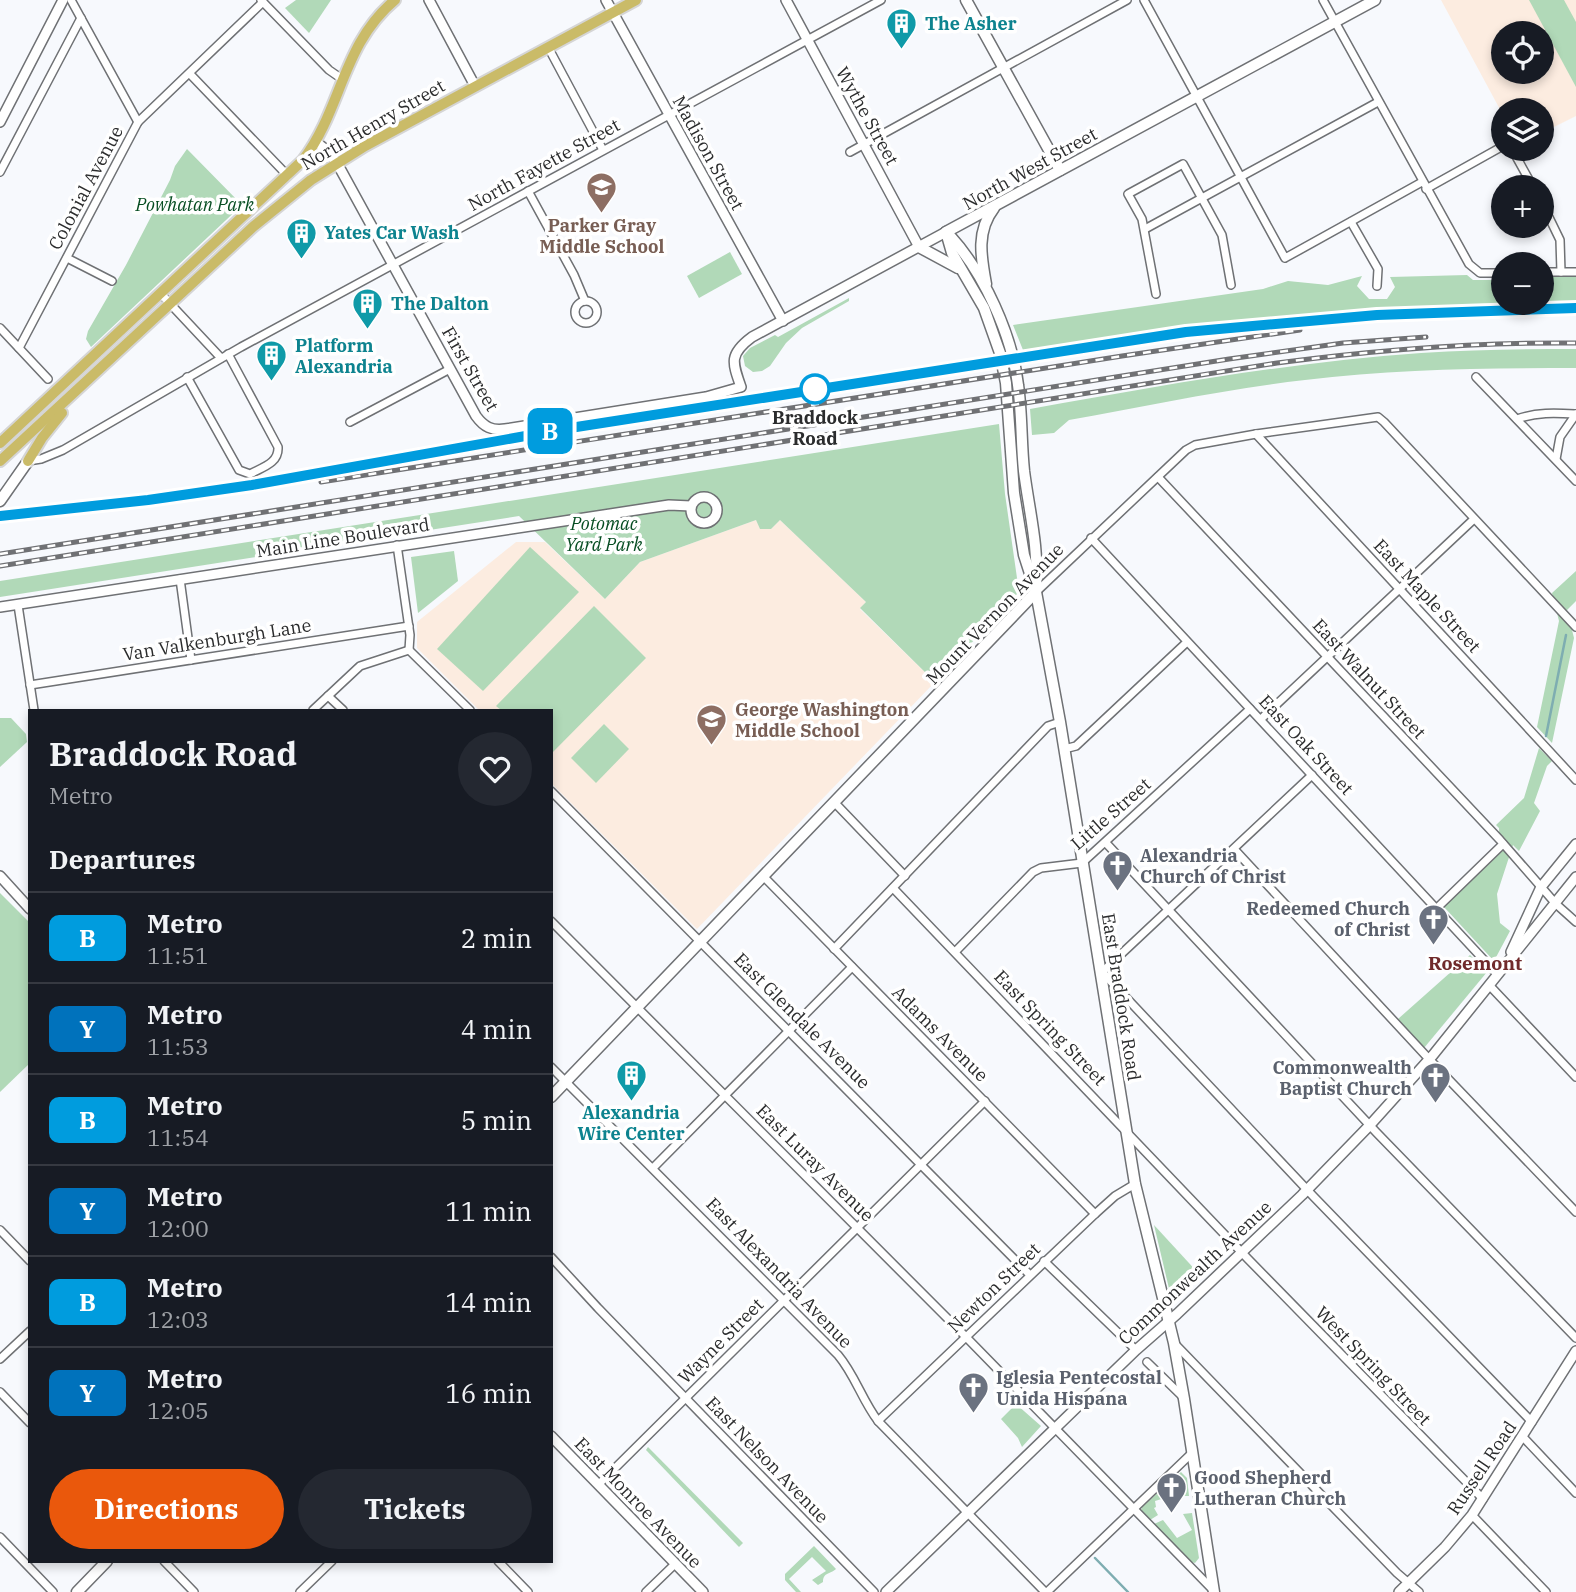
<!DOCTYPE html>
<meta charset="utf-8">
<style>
:root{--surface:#171b24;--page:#242831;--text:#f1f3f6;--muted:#9ea1a6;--line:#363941;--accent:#ea580c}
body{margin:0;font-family:"IBM Plex Serif",serif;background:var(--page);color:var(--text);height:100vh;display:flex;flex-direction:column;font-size:26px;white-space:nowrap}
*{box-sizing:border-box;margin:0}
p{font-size:23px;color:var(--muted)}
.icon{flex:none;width:38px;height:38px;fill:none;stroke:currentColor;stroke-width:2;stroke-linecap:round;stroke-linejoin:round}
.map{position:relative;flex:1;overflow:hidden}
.sheet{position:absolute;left:28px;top:709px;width:525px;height:854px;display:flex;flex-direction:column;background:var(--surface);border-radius:0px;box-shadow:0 4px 10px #0003}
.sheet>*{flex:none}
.badge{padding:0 14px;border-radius:10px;font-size:24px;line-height:46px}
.fabs{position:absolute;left:1491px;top:21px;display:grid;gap:14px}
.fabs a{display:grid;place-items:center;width:63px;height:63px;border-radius:50%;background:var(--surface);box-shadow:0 4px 10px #0003;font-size:35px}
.map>.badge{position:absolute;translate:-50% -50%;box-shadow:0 0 0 4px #fff}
h2{padding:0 21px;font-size:26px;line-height:63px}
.round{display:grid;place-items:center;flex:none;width:74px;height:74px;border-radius:37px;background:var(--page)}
.headline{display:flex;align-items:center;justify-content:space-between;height:119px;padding:0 21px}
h1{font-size:33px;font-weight:700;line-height:52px}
.button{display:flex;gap:14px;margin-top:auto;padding:14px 21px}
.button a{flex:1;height:80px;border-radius:42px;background:var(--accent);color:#fff;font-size:28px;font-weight:700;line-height:80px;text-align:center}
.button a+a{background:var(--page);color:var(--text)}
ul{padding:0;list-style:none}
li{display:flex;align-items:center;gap:21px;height:91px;padding:0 21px;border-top:2px solid var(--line)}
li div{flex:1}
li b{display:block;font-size:26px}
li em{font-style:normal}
li .badge{min-width:77px;font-weight:700;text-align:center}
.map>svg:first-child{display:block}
</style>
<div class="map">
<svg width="1576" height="1592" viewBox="0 0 1576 1592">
<rect width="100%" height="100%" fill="#f7f9fd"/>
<g fill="#fcece0" fill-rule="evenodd">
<path d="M1441 0H1576V116L1542 133V110H1503V115ZM1503 33H1542V72H1503Z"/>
<polygon points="756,520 760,528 771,529 780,520 866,602 860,609 935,682 697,929 551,783 551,710 479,710 417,648 417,622 516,542 545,542 605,599 640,562"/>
</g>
<g fill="#b1d9b8">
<polygon points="296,0 331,0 309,33 285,8"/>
<polygon points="1529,0 1564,0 1576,22 1576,87"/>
<polygon points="187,149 242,205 91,347 86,339 88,331 126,265 170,180 175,166"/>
<polygon points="730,252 742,274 699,298 687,276"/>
<polygon points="1467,275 1473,280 1503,280 1503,303 1542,303 1542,277 1576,277 1576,304 1373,309 1185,327 1023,350 1013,325 1263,289 1288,281 1328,285 1362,276 1357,286 1369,299 1387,299 1395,287 1390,277"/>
<polygon points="849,298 849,301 802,328 786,343 770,366 762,371 753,372 745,366 743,356 750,348 775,335 778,337"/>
<path d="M1576 349V368C1486 368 1394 369 1305 380 1225 389 1147 406 1069 420L1054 433 1032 435 1030 409C1159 386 1290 362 1421 353 1473 350 1524 349 1576 349Z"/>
<polygon points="999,424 1005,494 1019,592 935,682 860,608 866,602 780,520 771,529 760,529 756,520 640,562 605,599 519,516 0,597 0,581"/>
<polygon points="530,547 579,592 483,691 437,649"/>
<polygon points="454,551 458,581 418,613 411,557"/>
<polygon points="1576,571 1576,601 1567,610 1574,638 1552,743 1537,727 1559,621 1552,593"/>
<polygon points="594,606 646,658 551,754 551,710 501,710 496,706"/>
<polygon points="0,718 11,718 26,734 27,742 0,767"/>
<polygon points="604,724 629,749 596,783 571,758"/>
<polygon points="1539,748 1552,761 1547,766 1534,803 1540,811 1519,851 1513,845 1497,894 1500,923 1510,931 1494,961 1444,907 1500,853 1499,828 1496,825 1524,798"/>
<polygon points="0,893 30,923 30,1063 0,1092"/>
<polygon points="1470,955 1487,972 1424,1048 1398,1019"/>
<polygon points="1154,1225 1200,1275 1177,1298 1171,1297"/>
<polygon points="1016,1404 1041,1426 1022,1447 1018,1438 1001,1419"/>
<polygon points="648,1447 743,1543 739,1547 646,1450"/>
<polygon points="1181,1472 1187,1478 1189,1496 1184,1496 1180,1499 1175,1489 1167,1493 1168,1497 1155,1501 1156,1507 1154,1508 1158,1515 1150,1520 1141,1511 1142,1507"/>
<polygon points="1192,1513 1199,1558 1195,1563 1191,1562 1154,1524 1163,1520 1177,1538 1192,1530 1183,1514"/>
<path d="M814 1546 836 1569C831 1574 823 1572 823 1582L818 1585 812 1580 826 1571 812 1557 789 1579 801 1592H796L785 1580V1574Z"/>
</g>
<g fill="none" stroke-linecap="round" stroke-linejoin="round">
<g stroke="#7eadb1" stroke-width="2.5">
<polyline points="1546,736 1566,635"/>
<polyline points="1095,1558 1128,1592"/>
</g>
<defs>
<g id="minor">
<polyline points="71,0 138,122"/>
<polyline points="261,0 329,70 342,79"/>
<polyline points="1144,0 1285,258 1422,182"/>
<polyline points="1323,0 1469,264 1480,273 1503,273"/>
<polyline points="548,47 603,150"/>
<polyline points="190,74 288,176"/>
<polyline points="1512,149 1533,187"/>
<polyline points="850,152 1127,0"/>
<polyline points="0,172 81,18"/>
<polyline points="1426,189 1503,146"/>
<polyline points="528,191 574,275 585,301"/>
<polyline points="1542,203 1560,240 1561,272"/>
<polyline points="1351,222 1378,269 1377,286"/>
<polyline points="1145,229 1378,102"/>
<polyline points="67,258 112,281"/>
<polyline points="1542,272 1576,272"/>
<polyline points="161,294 221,358"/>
<polyline points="1156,294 1142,219 1128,194 1183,164 1222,235 1231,285"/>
<circle cx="586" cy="312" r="11"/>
<polyline points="0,328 48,379"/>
<polyline points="19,348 138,122 263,2"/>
<path d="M187 377 239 470 250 474C263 467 279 463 278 447L228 354"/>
<polyline points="1476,377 1576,481"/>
<path d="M1517 419C1537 412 1555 413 1576 414"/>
<polyline points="350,422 450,369"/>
<polyline points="1256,434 1576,780"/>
<polyline points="1556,459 1560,437 1576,414"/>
<polyline points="28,461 41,459 63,450 241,347 881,0"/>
<polyline points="1158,477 1500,840 1556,904 1576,922"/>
<polyline points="1091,538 1497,974"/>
<polyline points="397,545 410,635 409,650"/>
<polyline points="180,579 191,660"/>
<polyline points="1036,592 1186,450 1195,445 1256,434 1378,417 1384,422 1576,627"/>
<polyline points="18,605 34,710"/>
<polyline points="30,685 409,626"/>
<polyline points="328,696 343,710"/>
<polyline points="313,710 360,666 409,650 470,710"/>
<polyline points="1261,719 1474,519"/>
<polyline points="1064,749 1076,746 1187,642"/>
<polyline points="1312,775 1102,972 1313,1196 1532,1422"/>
<polyline points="551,791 1030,1275"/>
<polyline points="835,803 905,876"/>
<polyline points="1106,843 1376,1132 1576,1338"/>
<polyline points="1234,849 1429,1059 1576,1212"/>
<polyline points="763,876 1095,1214"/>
<polyline points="893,888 1248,1259 1483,1499"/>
<polyline points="1437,908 1503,844"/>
<polyline points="551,921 966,1337 1214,1591"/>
<polyline points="834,949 1048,726 1060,722"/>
<polyline points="955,952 1033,872 1041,868 1082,863 1250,709"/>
<polyline points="1490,986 1576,1077"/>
<path d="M551 1067 838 1355C855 1375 862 1400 878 1421L1045 1592"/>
<polyline points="653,1168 852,967"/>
<polyline points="0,1230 30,1261"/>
<polyline points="551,1257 598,1308 874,1592"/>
<polyline points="1044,1261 1136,1350"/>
<polyline points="1174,1343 1397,1573 1419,1592"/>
<polyline points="0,1359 30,1331"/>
<polyline points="1147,1362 1184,1398"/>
<polyline points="0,1392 30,1423"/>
<polyline points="878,1421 1095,1214 1115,1196 1135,1184"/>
<polyline points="1523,1437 1576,1493"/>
<polyline points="599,1484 985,1101"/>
<polyline points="1472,1515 1546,1592"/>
<polyline points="0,1537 53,1592"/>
<polyline points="164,1561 194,1592"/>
<polyline points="498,1561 528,1592"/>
<polyline points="300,1592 332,1561"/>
<polyline points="646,1592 675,1564"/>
<polyline points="1047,1592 1193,1452"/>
</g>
<g id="tertiary">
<polyline points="429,0 475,86"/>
<polyline points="606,0 783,321"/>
<polyline points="786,0 919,247"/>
<polyline points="0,122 63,0"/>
<path d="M316 142 328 151 337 163 476 416C484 427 492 431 505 429L706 397 741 387C732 362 729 354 752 337L946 232"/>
<circle cx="704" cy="510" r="13"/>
<polyline points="0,607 669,505 691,506"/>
<polyline points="0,876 30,909"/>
<polyline points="1511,952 1541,887 1576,844"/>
<polyline points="551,1436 703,1592"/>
<polyline points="886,1592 1136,1350 1177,1314 1302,1195 1370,1125 1433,1055 1576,877"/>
<polyline points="1399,1592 1445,1547 1472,1515 1576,1351"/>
</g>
<g id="secondary">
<polyline points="966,0 1060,170"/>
<polyline points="946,232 952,253 984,308 1000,353 1006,383 1014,493 1024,555 1036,592 1060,722 1135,1184 1174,1343 1184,1399 1214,1592"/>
<polyline points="946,232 1375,0"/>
<path d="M950 236C984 273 1012 335 1018 385 1022 413 1021 442 1024 471 1029 510 1039 548 1036 588"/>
<polyline points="919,247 958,268"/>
<path d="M986 284C981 257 976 231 994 208"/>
<polyline points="0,501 28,461"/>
<polyline points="551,1097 1036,592"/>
<polyline points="77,1592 107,1561"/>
</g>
<g id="trunk">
<path d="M0 443 303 160C342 109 342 44 395 0"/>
<polyline points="0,461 254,226 311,180 365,146 636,0"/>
<polyline points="28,461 42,438 62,413"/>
</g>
</defs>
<use href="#minor" stroke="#6f7174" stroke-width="10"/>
<use href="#tertiary" stroke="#6f7174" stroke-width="12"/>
<use href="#secondary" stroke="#6f7174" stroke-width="13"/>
<use href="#trunk" stroke="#d5d5d5" stroke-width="14"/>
<use href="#minor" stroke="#fff" stroke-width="7"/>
<use href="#tertiary" stroke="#fff" stroke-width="9"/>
<use href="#secondary" stroke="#fff" stroke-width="10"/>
<use href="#trunk" stroke="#cabb68" stroke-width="10"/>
<defs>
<g id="rail">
<polyline points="321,482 1122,356 1300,330"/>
<polyline points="60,509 148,500 252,485 571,428 1186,332 1377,315 1576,308"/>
<polyline points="0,554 1229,359 1343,343 1426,337"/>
<path d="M0 566 1277 363C1376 350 1476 342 1576 343"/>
</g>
</defs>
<use href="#rail" stroke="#707174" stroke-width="5"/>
<use href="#rail" stroke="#fff" stroke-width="2.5" stroke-dasharray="8" stroke-linecap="butt"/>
</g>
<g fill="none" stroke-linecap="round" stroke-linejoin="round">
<defs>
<polyline id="line" points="0,516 148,500 252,485 570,428 1186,332 1377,315 1576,308"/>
</defs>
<use href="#line" stroke="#fff" stroke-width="16"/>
<use href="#line" stroke="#009cde" stroke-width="10"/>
</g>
<defs>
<symbol id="building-pin" viewBox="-11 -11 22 30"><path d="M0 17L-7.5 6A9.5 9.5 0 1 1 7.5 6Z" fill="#0f9aa8" stroke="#fff"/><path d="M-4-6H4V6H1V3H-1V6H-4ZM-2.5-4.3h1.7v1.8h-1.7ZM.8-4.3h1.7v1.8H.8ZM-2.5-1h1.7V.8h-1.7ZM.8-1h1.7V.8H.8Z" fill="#fff"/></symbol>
<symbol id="school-pin" viewBox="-11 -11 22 30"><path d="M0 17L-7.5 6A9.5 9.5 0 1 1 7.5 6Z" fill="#8d6e63" stroke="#fff"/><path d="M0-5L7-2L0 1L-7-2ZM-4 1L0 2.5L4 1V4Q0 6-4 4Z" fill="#fff"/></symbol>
<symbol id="church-pin" viewBox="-11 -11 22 30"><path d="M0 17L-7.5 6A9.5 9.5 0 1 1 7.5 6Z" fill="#6b7280" stroke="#fff"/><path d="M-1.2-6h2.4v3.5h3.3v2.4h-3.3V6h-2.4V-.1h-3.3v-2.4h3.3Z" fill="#fff"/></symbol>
</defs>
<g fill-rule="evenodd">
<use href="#building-pin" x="884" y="6" width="35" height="47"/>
<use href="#school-pin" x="584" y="170" width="35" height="47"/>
<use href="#building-pin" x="284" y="216" width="35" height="47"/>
<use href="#building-pin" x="350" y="286" width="35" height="47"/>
<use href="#building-pin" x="254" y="338" width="35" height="47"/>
<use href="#school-pin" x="694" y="702" width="35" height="47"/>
<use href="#church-pin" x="1100" y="848" width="35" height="47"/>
<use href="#church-pin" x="1416" y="902" width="35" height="47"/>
<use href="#building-pin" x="614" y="1058" width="35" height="47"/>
<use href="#church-pin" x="1418" y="1060" width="35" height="47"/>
<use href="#church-pin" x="956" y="1370" width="35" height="47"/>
<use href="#church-pin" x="1154" y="1470" width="35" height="47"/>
</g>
<circle fill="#fff" stroke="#009cde" stroke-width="3.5" cx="815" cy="389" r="14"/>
<g text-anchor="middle" stroke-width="7" stroke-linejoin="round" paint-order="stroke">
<g font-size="18" font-weight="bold" fill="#0d838f" stroke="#fff" text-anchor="start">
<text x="925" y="30">The Asher</text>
<text x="324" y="239">Yates Car Wash</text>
<text x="391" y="310">The Dalton</text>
<text x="295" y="352">Platform<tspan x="295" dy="21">Alexandria</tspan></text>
<text x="631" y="1119" text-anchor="middle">Alexandria<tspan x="631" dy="21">Wire Center</tspan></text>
</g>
<g font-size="18" fill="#2b2c2d" stroke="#fff">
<text transform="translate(867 116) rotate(61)" y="6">Wythe Street</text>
<text transform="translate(373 125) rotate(-30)" y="6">North Henry Street</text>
<text transform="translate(708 153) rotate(61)" y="6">Madison Street</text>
<text transform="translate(544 165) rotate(-29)" y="6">North Fayette Street</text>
<text transform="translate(1030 169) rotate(-29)" y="6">North West Street</text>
<text transform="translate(86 188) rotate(-62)" y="6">Colonial Avenue</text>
<text transform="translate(470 369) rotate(60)" y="6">First Street</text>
<text transform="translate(343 538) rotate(-9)" y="6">Main Line Boulevard</text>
<text transform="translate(1427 596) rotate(47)" y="6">East Maple Street</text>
<text transform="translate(995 614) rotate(-46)" y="6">Mount Vernon Avenue</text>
<text transform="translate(217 640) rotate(-9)" y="6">Van Valkenburgh Lane</text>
<text transform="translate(1369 679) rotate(47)" y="6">East Walnut Street</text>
<text transform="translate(1306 745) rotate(47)" y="6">East Oak Street</text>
<text transform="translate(1111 814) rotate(-41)" y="6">Little Street</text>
<text transform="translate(1121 997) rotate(81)" y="6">East Braddock Road</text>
<text transform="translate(802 1021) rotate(45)" y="6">East Glendale Avenue</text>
<text transform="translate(1050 1028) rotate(46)" y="6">East Spring Street</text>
<text transform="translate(940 1034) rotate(45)" y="6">Adams Avenue</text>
<text transform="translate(815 1163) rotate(45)" y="6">East Luray Avenue</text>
<text transform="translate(779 1273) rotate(46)" y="6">East Alexandria Avenue</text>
<text transform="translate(1195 1273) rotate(-43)" y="6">Commonwealth Avenue</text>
<text transform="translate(994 1288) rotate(-44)" y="6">Newton Street</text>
<text transform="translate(721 1341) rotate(-45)" y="6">Wayne Street</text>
<text transform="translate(1373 1366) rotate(46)" y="6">West Spring Street</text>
<text transform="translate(767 1460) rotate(46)" y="6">East Nelson Avenue</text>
<text transform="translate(1482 1468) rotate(-56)" y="6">Russell Road</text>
<text transform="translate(638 1503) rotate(46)" y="6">East Monroe Avenue</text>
</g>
<g font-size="18" font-style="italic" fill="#064d22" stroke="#fff">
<text x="195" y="211">Powhatan Park</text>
<text x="604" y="530">Potomac<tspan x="604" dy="21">Yard Park</tspan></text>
</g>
<g font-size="18" font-weight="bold" fill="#785e54" stroke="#fff">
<text x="602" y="232">Parker Gray<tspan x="602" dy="21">Middle School</tspan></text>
<text x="735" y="716" text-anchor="start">George Washington<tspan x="735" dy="21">Middle School</tspan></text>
</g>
<g font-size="18" font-weight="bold" fill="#2b2c2d" stroke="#fff">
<text x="815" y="424">Braddock<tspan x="815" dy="21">Road</tspan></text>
</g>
<g font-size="18" font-weight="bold" fill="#5b616d" stroke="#fff" text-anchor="start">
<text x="1140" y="862">Alexandria<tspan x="1140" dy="21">Church of Christ</tspan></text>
<text x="1410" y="915" text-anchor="end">Redeemed Church<tspan x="1410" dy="21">of Christ</tspan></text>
<text x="1412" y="1074" text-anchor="end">Commonwealth<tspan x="1412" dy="21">Baptist Church</tspan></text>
<text x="996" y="1384">Iglesia Pentecostal<tspan x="996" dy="21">Unida Hispana</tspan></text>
<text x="1194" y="1484">Good Shepherd<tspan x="1194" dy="21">Lutheran Church</tspan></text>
</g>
<g font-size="19" font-weight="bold" fill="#702a2b" stroke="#fff">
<text x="1475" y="970">Rosemont</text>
</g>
</g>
</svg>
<div class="fabs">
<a><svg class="icon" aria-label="locate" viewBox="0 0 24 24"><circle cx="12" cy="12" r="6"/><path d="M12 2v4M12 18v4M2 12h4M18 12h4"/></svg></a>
<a><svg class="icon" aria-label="layers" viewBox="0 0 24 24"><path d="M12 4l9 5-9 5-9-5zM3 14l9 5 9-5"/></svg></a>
<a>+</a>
<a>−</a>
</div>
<b class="badge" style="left:550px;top:431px;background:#009cde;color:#fff">B</b>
<section class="sheet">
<div class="headline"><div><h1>Braddock Road</h1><p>Metro</p></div><a class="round"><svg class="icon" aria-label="heart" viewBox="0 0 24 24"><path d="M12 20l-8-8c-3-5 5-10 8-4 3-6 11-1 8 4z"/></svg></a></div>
<h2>Departures</h2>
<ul>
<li><span class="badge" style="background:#009cde;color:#fff">B</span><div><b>Metro</b><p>11:51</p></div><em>2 min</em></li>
<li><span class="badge" style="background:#0072bc;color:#fff">Y</span><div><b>Metro</b><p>11:53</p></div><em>4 min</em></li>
<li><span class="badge" style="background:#009cde;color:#fff">B</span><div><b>Metro</b><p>11:54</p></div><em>5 min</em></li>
<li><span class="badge" style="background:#0072bc;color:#fff">Y</span><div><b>Metro</b><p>12:00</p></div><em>11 min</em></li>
<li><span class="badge" style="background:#009cde;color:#fff">B</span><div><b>Metro</b><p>12:03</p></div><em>14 min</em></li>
<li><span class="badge" style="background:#0072bc;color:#fff">Y</span><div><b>Metro</b><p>12:05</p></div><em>16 min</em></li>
</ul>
<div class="button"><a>Directions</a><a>Tickets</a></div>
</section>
</div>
